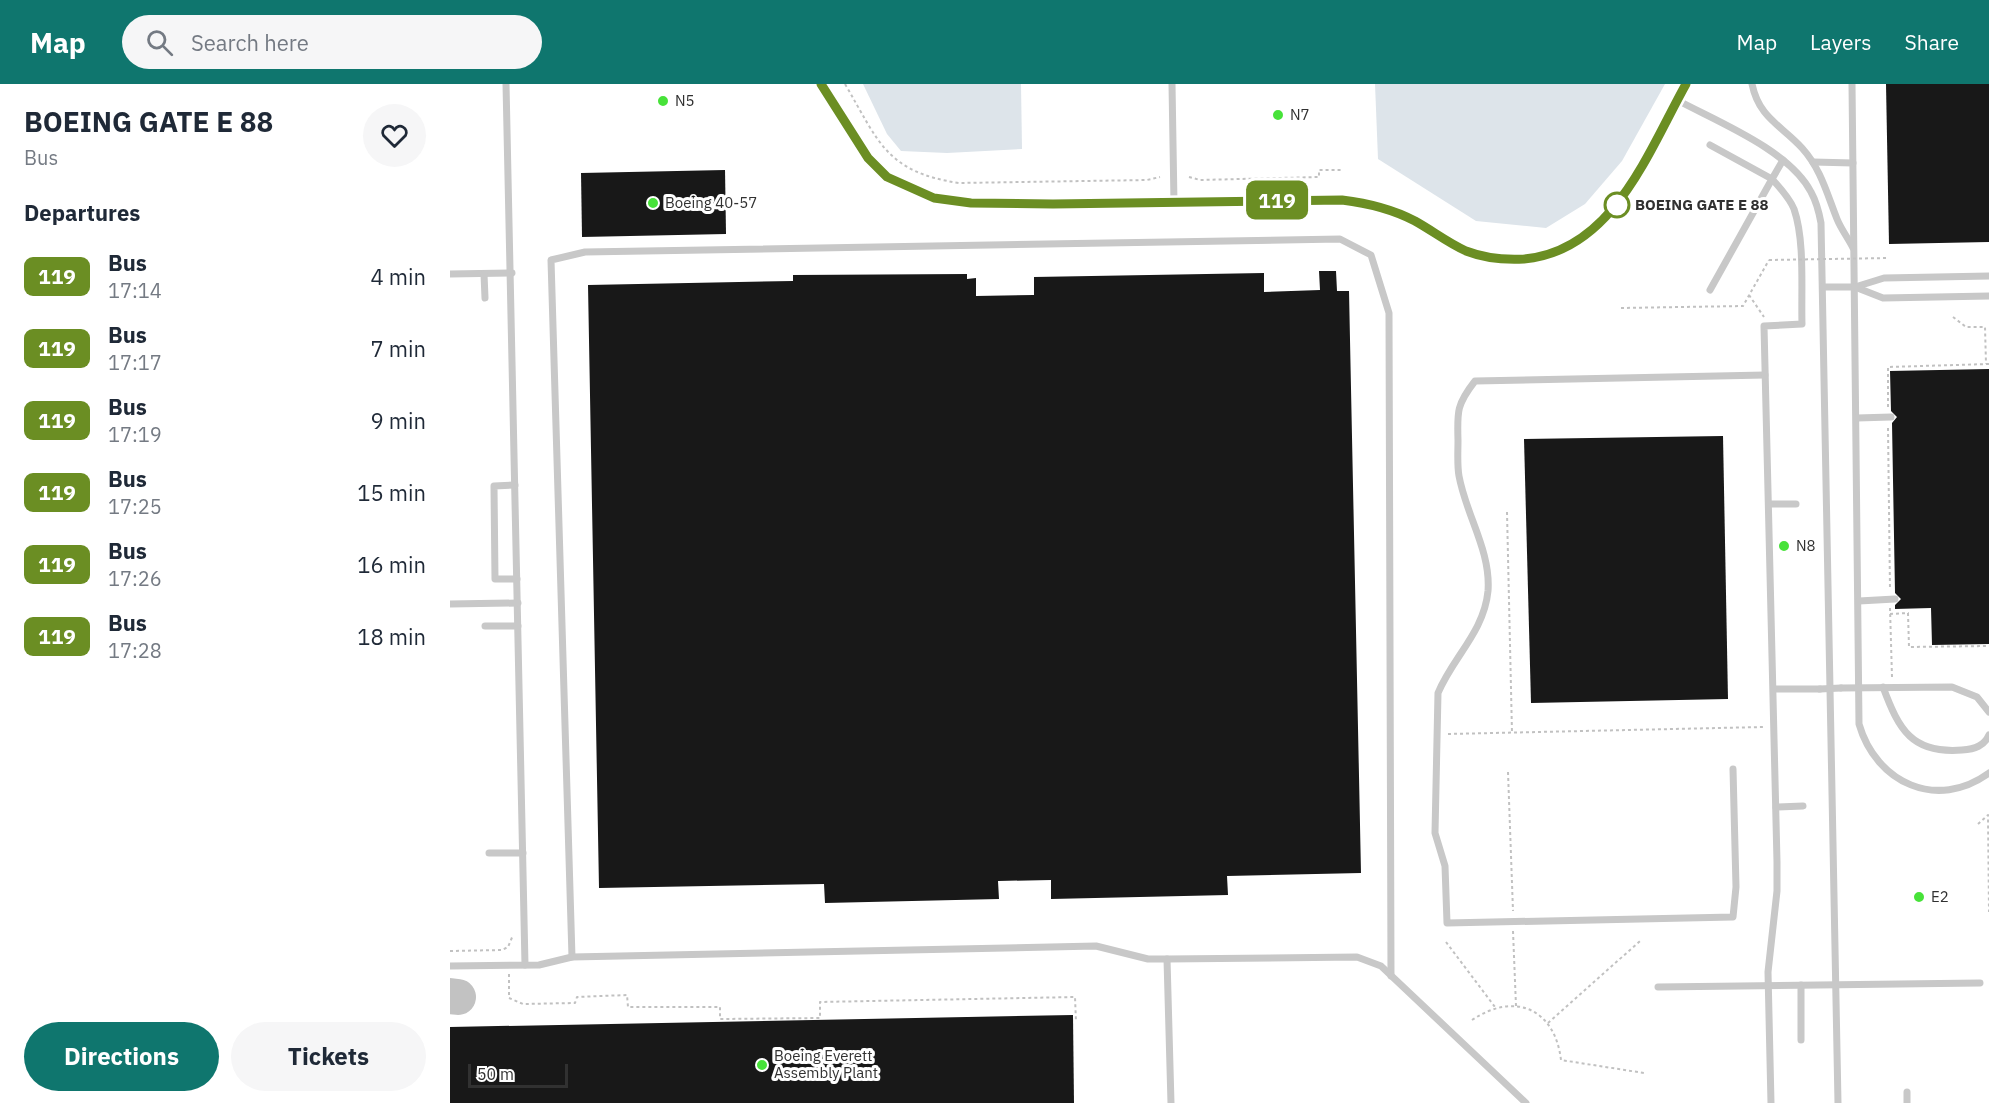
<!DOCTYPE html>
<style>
:root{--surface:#fff;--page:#f6f6f7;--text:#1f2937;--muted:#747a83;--accent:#0f766e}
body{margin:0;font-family:"IBM Plex Sans",sans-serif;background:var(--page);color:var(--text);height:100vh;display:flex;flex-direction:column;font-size:22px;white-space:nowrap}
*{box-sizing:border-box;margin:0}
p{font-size:20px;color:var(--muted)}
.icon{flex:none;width:33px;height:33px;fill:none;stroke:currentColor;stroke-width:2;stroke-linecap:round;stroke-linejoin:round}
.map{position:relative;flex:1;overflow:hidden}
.panel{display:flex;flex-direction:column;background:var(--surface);width:450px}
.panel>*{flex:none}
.badge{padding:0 12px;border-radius:9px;font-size:21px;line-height:39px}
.scale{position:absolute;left:18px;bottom:15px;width:100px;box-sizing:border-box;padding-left:6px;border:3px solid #313131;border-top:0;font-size:16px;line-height:21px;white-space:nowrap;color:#313131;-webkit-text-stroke:4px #fff;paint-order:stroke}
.map>.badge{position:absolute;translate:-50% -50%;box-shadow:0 0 0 3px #fff}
h2{padding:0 24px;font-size:22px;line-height:54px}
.round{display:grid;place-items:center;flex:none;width:63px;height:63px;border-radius:32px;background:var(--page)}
.head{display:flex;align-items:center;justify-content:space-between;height:102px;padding:0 24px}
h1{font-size:28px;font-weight:800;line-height:45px}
.cta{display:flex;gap:12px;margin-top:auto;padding:12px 24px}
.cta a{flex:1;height:69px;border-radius:36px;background:var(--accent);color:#fff;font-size:24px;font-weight:800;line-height:69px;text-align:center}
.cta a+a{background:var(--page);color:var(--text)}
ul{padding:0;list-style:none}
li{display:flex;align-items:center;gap:18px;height:72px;padding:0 24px}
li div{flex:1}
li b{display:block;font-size:22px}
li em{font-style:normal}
li .badge{min-width:66px;font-weight:700;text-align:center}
header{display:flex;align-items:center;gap:36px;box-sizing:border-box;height:84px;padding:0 30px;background:var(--accent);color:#fff}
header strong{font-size:28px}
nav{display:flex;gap:33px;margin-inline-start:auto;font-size:21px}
.search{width:420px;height:54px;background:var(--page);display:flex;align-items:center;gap:15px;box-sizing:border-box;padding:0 21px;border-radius:33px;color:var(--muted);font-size:22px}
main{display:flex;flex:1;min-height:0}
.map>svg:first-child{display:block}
</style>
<header>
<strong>Map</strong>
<div class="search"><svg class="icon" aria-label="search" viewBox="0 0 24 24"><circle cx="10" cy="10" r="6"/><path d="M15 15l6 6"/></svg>Search here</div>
<nav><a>Map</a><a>Layers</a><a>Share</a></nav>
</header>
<main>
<section class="panel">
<div class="head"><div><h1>BOEING GATE E 88</h1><p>Bus</p></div><a class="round"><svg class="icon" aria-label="heart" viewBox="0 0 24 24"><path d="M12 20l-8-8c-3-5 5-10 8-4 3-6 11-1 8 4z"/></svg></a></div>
<h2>Departures</h2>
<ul>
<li><span class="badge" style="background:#6b8e23;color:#fff">119</span><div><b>Bus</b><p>17:14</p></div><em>4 min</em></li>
<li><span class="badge" style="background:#6b8e23;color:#fff">119</span><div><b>Bus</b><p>17:17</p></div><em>7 min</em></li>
<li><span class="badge" style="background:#6b8e23;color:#fff">119</span><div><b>Bus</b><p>17:19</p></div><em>9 min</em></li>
<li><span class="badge" style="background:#6b8e23;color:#fff">119</span><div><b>Bus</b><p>17:25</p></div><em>15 min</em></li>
<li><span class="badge" style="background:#6b8e23;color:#fff">119</span><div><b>Bus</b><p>17:26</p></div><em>16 min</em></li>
<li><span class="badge" style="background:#6b8e23;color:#fff">119</span><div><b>Bus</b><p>17:28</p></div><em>18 min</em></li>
</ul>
<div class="cta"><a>Directions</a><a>Tickets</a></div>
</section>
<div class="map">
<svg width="1539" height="1019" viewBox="0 0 1539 1019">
<rect width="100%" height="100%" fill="#fff"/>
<g fill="#dde4ea">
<polygon points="413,0 571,0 572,65 497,69 451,67 437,50"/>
<polygon points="925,0 1215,0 1172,77 1135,120 1096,144 1026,137 928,75"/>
</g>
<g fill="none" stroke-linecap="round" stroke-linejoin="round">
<polyline stroke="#c2c2c2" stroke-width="36" points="0,912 8,913"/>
</g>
<g fill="#181818">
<polygon points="1436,0 1539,0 1539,158 1439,160"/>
<polygon points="275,86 276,150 132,153 131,89"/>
<polygon points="869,187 886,187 887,207 899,207 911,789 777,792 778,811 601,815 601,796 548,797 549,815 375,819 374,800 149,804 138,201 343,197 343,191 517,190 517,195 526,194 526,212 584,211 584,193 814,189 814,208 870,206"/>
<polygon points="1539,285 1539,560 1482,561 1481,524 1445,525 1445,521 1451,515 1445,509 1442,339 1447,333 1441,327 1440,287"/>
<polygon points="1273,352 1278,615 1081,619 1074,355"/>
<polygon points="623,931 624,1019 0,1019 0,943"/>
</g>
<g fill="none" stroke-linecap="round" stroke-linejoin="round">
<g stroke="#c1c1c1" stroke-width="2" stroke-dasharray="3 3" stroke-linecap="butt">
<path d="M395 0C429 58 436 88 509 99L697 96 710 93"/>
<polyline points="739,93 750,96 869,93 869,86 892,86"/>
<polyline points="1299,211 1314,233"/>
<polyline points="1171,224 1293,222 1319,176"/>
<polyline points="1503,233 1516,243 1535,243 1536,280"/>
<polyline points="1438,323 1438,283 1539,280"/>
<polyline points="1438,344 1440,506"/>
<polyline points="1057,428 1062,649"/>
<polyline points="1440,524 1442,593"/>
<polyline points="1440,530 1458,529 1459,563 1539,562"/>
<polyline points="998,650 1313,643"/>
<polyline points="1058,688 1063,827"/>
<polyline points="1528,740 1538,731 1539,828"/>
<polyline points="1063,847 1066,922"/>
<polyline points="996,858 1045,923"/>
<polyline points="0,867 52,866 58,863 63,851"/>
<polyline points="59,890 59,914 73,920 125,919 127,913 177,911 178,923 270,923 270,935 370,934 370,918 625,913 626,938"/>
<path d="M1022 936C1065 907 1105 925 1111 976L1194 989"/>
<polyline points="1098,939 1190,857"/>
</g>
<g stroke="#c8c8c8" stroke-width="7">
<polyline points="56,0 75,881"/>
<path d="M371 0 418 74 437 93 484 114 521 119 602 120 892 116C917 119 942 124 965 137 981 146 995 158 1012 165 1140 216 1187 87 1236 0"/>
<polyline points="722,0 724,119"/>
<path d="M1302 0C1309 34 1331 41 1352 64 1371 85 1377 110 1387 135 1391 145 1398 154 1403 164"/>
<path d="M1402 0 1409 640C1426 699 1487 727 1539 689"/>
<path d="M1227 16C1268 38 1339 66 1361 108 1366 117 1369 128 1371 139L1388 1019"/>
<polyline points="1260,61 1322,95 1260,206"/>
<polyline points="1363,78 1403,79"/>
<polyline points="0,190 62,189"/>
<polyline points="34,190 35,214"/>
<polyline points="1373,203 1405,203 1434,194 1539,192"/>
<polyline points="1405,203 1433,214 1539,212"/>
<polyline points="1407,334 1441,333"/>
<polyline points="65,401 44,402 45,495 67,495"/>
<polyline points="1319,420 1346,420"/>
<polyline points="1409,517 1445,515"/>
<polyline points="0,520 68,519"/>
<polyline points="35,542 68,542"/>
<path d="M1433 603C1449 646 1462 670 1512 666 1525 665 1534 662 1539 651"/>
<polyline points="1391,604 1502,603 1527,613 1539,628"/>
<polyline points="1325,605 1370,605"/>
<path d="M1283 685 1286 803 1283 833 997 839 995 782 985 749 988 609C1003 573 1034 548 1038 507 1041 467 1016 431 1009 392 1007 381 1008 368 1008 356 1007 327 1007 320 1025 297L1315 291"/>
<polyline points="1326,723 1353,722"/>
<polyline points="39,769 73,769"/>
<polyline points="122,873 101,176 135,168 890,155 921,171 939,229 941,892"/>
<polyline points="717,875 721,1019"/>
<polyline points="0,882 89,881 122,873 646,862 698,875 717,875 907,873 931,882 1076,1019"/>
<polyline points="1351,901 1351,956"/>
<polyline points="1208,903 1530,899"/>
<polyline points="1457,1008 1457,1019"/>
<path d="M1321 1019 1318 888 1327 807V778L1314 242 1352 240C1351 205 1355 157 1344 125 1339 113 1330 104 1322 95L1333 76"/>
</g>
<polyline stroke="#c1c1c1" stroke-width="2" stroke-dasharray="3 3" stroke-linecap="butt" points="1319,176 1439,174"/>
<polyline stroke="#c8c8c8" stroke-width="7" points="1370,605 1391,604"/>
</g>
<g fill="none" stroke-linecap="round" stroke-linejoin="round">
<defs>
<path id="line" d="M371 0 418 74 437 93 484 114 521 119 603 120 892 116C917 119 942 125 965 137 983 147 998 159 1016 167 1034 174 1055 176 1074 175 1163 167 1198 68 1236 0"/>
</defs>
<use href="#line" stroke="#fff" stroke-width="14"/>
<use href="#line" stroke="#6b8e23" stroke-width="9"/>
</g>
<g fill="#47e239" stroke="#fff" stroke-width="2">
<circle cx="213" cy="17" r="6"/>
<circle cx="828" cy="31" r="6"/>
<circle cx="203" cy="119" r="6"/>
<circle cx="1334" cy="462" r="6"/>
<circle cx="1469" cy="813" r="6"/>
<circle cx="312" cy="981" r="6"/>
</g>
<circle fill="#fff" stroke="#6b8e23" stroke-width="3" cx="1167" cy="121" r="12"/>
<g text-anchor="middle" stroke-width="6" stroke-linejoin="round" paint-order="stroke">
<g font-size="15" fill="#313131" stroke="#fff" text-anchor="start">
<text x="225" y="22">N5</text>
<text x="840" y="36">N7</text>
<text x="215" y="124">Boeing 40-57</text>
<text x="1346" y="467">N8</text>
<text x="1481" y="818">E2</text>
<text x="324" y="977">Boeing Everett<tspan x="324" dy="17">Assembly Plant</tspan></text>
</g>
<g font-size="15" font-weight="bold" fill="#313131" stroke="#fff" text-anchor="start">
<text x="1185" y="126">BOEING GATE E 88</text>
</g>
</g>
</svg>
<div class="scale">50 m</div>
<b class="badge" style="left:827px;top:116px;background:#6b8e23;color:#fff">119</b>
</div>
</main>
